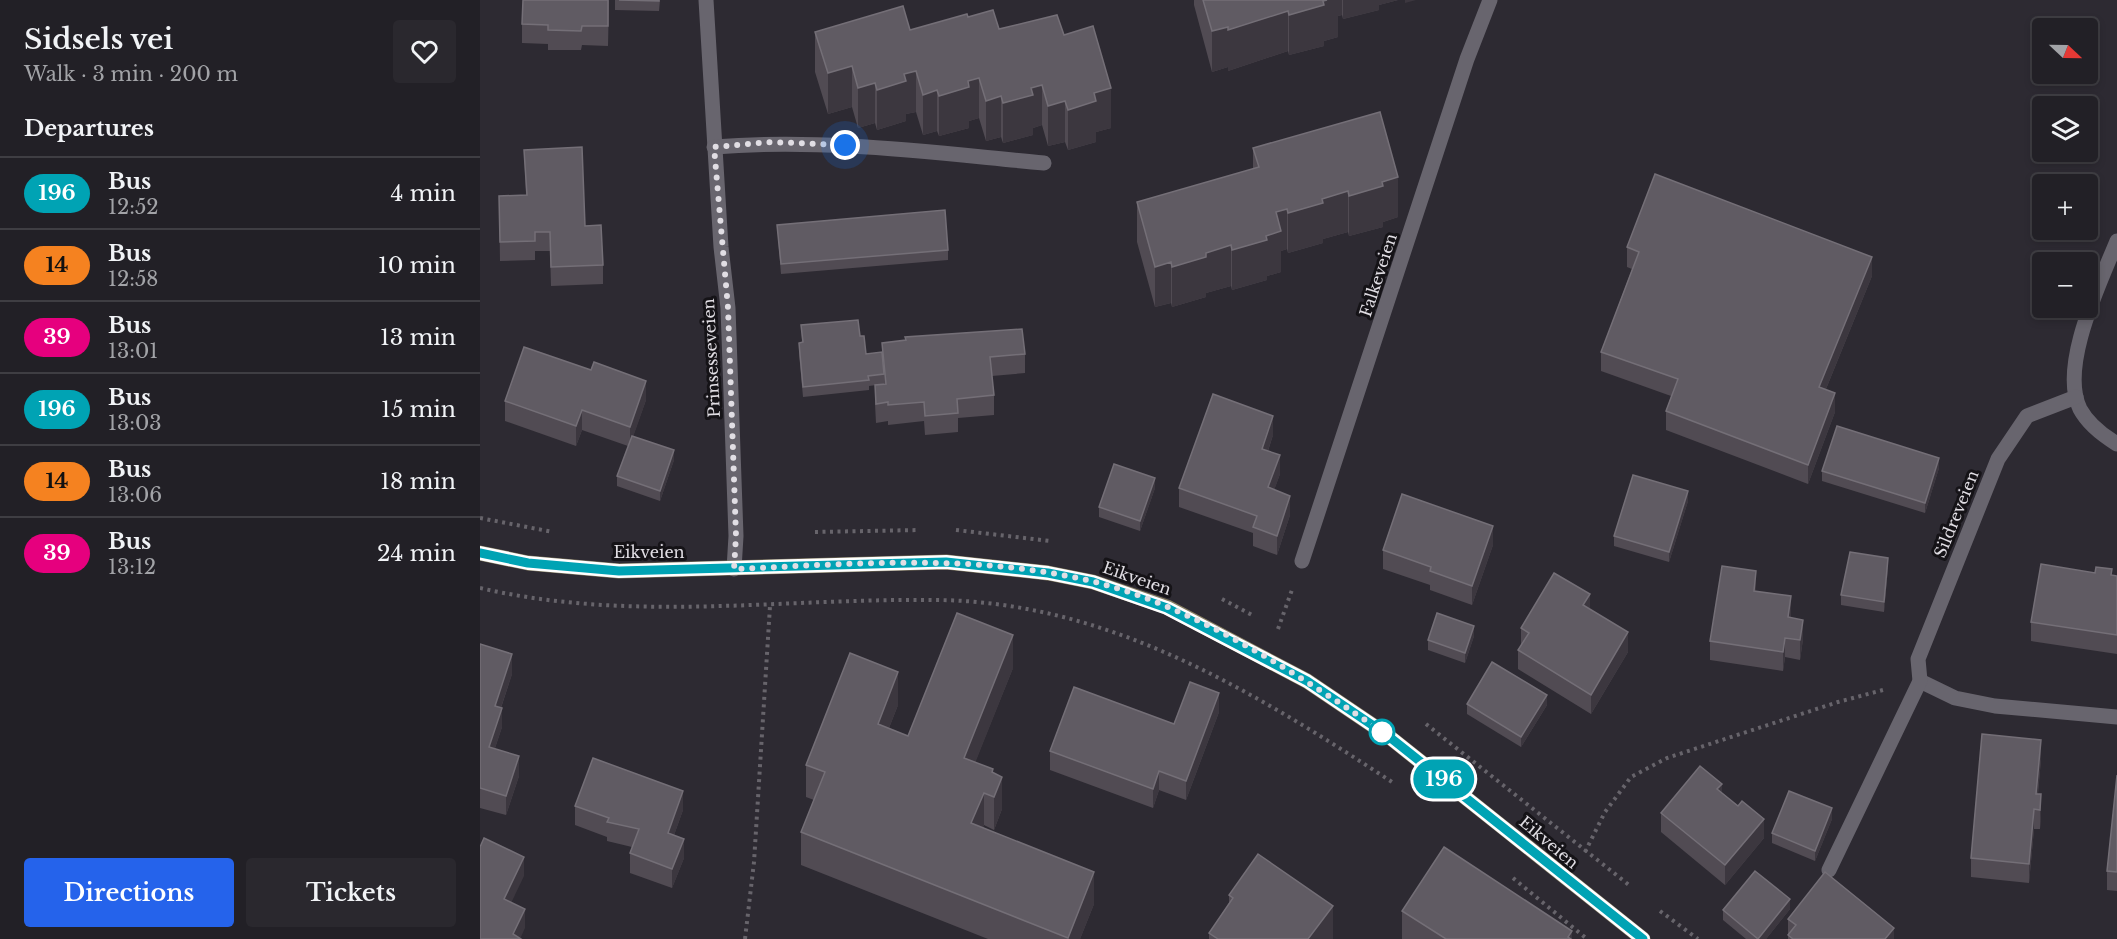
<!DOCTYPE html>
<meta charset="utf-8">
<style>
:root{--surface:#222026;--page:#2a282e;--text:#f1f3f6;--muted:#a2a3a7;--line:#3f3e43;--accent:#2563eb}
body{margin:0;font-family:"Libre Baskerville",serif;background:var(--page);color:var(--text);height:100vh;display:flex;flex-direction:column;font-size:22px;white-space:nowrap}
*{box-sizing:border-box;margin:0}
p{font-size:20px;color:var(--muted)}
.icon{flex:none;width:33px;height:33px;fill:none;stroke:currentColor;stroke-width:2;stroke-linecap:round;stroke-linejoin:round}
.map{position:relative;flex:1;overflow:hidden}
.drawer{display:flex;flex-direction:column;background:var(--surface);width:480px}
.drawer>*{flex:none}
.badge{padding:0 12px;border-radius:20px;font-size:21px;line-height:39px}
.needle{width:39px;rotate:112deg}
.controls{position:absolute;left:1552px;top:18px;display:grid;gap:12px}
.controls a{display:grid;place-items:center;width:66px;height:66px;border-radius:6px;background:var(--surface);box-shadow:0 3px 9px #0003,0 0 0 2px var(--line);font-size:30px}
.you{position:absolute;width:30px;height:30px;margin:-15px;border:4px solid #fff;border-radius:50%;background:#1a73e8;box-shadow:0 0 0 9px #1a73e833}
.map>.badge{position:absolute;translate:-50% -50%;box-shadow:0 0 0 3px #fff}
h2{padding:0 24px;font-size:22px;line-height:54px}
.round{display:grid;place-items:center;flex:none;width:63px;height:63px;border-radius:6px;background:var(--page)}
.headline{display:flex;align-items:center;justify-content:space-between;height:102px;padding:0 24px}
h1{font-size:28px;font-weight:600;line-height:45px}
.action{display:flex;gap:12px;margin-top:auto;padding:12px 24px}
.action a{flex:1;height:69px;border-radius:6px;background:var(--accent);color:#fff;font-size:24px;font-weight:600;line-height:69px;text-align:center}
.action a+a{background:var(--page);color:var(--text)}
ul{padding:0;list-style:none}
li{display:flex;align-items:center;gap:18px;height:72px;padding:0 24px;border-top:2px solid var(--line)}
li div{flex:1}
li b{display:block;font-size:22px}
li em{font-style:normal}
li .badge{min-width:66px;font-weight:700;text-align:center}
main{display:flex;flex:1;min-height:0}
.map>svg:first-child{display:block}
</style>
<main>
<section class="drawer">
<div class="headline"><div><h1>Sidsels vei</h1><p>Walk · 3 min · 200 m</p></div><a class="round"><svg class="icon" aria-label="heart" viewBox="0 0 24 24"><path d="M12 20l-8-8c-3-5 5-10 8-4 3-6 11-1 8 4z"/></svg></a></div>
<h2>Departures</h2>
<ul>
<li><span class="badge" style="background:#00a3b4;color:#fff">196</span><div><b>Bus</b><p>12:52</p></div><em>4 min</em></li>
<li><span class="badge" style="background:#f58220;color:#111">14</span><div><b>Bus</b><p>12:58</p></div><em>10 min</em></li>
<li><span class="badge" style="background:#e6007e;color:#fff">39</span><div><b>Bus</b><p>13:01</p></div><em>13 min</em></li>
<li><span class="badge" style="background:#00a3b4;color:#fff">196</span><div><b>Bus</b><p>13:03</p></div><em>15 min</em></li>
<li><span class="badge" style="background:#f58220;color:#111">14</span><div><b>Bus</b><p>13:06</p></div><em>18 min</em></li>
<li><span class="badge" style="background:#e6007e;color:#fff">39</span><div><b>Bus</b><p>13:12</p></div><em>24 min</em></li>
</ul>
<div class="action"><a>Directions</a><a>Tickets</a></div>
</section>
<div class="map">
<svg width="1637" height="939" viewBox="0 0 1637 939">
<rect width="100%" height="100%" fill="#2d2a32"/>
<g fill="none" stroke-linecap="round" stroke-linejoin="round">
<g stroke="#67646b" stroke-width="4" stroke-dasharray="3 4.5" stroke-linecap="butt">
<polyline points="0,518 73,532"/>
<polyline points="476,530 570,541"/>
<polyline points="335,532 439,530"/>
<path d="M0 588C152 623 301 598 455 600 627 601 773 691 912 782"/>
<polyline points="742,599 772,615"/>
<polyline points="798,629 813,587"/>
<polyline points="946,724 1149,885"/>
<polyline points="1105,852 1125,812 1151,777 1187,758 1358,702 1403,690"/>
<polyline points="1033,878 1107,939"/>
<polyline points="1180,911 1218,939"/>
<polyline points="265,939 274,862 290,606"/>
</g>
<g stroke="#68656e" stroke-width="15">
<polyline points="226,0 241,247 248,308 256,536 254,569"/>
<path d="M234 147C344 138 454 153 564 163"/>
<path d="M1637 241C1620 283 1579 366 1600 409 1608 424 1624 436 1637 444"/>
<polyline points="822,561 987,59 1010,0"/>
<polyline points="1440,681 1475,698 1515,706 1637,717"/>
<polyline points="1349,870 1440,681 1438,659 1518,459 1547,416 1596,397"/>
</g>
<polyline stroke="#867e63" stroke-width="15" points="0,553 48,563 139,571 466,562 568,573 613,582 687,607 827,681 907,735 1163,939"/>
</g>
<g fill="#514b53">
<polygon points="129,0 128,46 102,45 101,50 68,50 68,44 42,43 42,24"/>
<polygon points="135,0 180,0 179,11 135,10"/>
<polygon points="714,0 918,0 899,5 899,10 863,19 862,15 858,16 858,37 844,41 844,46 809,55 808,51 748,71 748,67 732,72 714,5"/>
<polygon points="488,17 519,29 584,35 631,128 616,132 616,142 588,150 585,142 568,146 562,125 553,128 553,135 523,143 521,137 506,141 499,118 489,121 489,128 459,136 457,131 443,135 436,112 426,114 426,121 397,130 395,123 378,128 372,107 348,114 335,72 335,32 430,30"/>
<polygon points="900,112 918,217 903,222 903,227 869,236 868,232 843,239 843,243 808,253 807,249 801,251 801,272 787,276 787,280 752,290 751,286 726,293 726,297 692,307 691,303 675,307 657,242 657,202 773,169 773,148"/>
<polygon points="44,150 105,226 123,265 123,284 71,286 70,251 55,251 55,260 20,261 19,196 46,195"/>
<polygon points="297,225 468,250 468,260 301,274"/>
<polygon points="1147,247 1392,276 1346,389 1355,412 1328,484 1186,430 1186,411 1191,396 1121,371 1121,352 1152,269 1147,267"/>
<polygon points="321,325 380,336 386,354 402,352 402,343 425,341 425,337 545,354 545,373 512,376 514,395 514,415 478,418 478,432 445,435 444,421 408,425 408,421 396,423 395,404 395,385 405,384 404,383 404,384 389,386 389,390 323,397 319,353 319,343 322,342"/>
<polygon points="166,400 153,436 194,460 180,501 137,486 137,476 148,446 102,430 96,446 25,421 25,401"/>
<polygon points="793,435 788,451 800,474 794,490 810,515 797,555 773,546 773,533 699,507 699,488"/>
<polygon points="1459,468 1445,513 1342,481 1342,471"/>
<polygon points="675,488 660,531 619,517 619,507"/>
<polygon points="1208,501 1189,562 1134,546 1134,536"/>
<polygon points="1013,545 992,605 950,590 950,585 903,569 903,550"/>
<polygon points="1408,568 1404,612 1361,605 1361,595"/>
<polygon points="1632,575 1637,576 1637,654 1551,641 1551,622"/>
<polygon points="1276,591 1311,618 1323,639 1320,660 1305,657 1303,671 1230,660 1230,641"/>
<polygon points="1110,609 1148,652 1111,714 1038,669 1038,650 1041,645 1041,628"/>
<polygon points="994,636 985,663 948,650 948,640"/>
<polygon points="0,644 32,674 21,708 22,727 15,748 39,776 26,815 0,808"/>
<polygon points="533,668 495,762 513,773 522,809 514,830 504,825 503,827 614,904 600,939 508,939 321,865 321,832 334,800 326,797 326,765 418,705 409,728 428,736"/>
<polygon points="987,704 1067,705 1041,747 987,714"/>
<polygon points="739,712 706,800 679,790 673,808 570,770 570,751 694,724"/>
<polygon points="1561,759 1558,794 1561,814 1560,829 1554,829 1549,883 1491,877 1491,858"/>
<polygon points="1637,775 1637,891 1627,890 1627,871"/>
<polygon points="1242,793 1258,806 1284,838 1245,885 1181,832 1181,813"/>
<polygon points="95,806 203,810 194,835 204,858 192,888 150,873 150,853 152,847 127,841 127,837 95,825"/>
<polygon points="1352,819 1335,861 1292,843 1292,833"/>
<polygon points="749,895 853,939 729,939 729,933 749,903"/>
<polygon points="1310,909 1286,939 1266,939 1243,920 1243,910"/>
<polygon points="922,911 1092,939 922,939"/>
<polygon points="1308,919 1414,939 1308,939"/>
</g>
<g fill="#3c373f">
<polygon points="847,0 862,0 862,15 858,16 858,37 844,41 844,46 809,55 809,15"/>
<polygon points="863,0 918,0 899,5 899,10 863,19"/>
<polygon points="925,0 936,0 925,3"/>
<polygon points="808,11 808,51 748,71 748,30"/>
<polygon points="748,27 748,67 732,72 732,31"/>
<polygon points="372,66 372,107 348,114 348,73"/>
<polygon points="436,71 436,112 426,114 426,121 397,130 397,90 424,74"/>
<polygon points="499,78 499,118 489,121 489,128 459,136 459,96 488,81"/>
<polygon points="395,83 395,123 378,128 378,88"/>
<polygon points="562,85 562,125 553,128 553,135 523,143 523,103 551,88"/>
<polygon points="631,88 631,128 616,132 616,142 588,150 588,110 614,93"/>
<polygon points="457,90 457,131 443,135 443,95"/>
<polygon points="521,96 521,137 506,141 506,101"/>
<polygon points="585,101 585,142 568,146 568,106"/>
<polygon points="918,177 918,217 903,222 903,227 869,236 869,196 902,182"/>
<polygon points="868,191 868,232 843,239 843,243 808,253 808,213 842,199"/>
<polygon points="807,209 807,249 801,251 801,272 787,276 787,280 752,290 752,250 786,236 796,212"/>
<polygon points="751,245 751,286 726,293 726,297 692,307 692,267 726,253"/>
<polygon points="1392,257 1392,276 1339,406 1339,387"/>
<polygon points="691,262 691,303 675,307 675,267"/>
<polygon points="166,381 166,400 150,446 150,427"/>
<polygon points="1355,393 1355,412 1328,484 1328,465"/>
<polygon points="102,410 102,430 96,446 96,426"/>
<polygon points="793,416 793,435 782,468 782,449"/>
<polygon points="194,450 194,460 180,501 180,491"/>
<polygon points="800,455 800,474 788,507 788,487"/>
<polygon points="1459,458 1459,468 1445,513 1445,503"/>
<polygon points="675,478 675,488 660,531 660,521"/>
<polygon points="1208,491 1208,501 1189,562 1189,552"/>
<polygon points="810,496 810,515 797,555 797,536"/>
<polygon points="1013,526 1013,545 992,605 992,586"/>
<polygon points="1408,558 1408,568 1404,612 1404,602"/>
<polygon points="1276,571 1276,591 1274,610 1274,591"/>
<polygon points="1110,594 1110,614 1103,605"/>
<polygon points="1311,596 1311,616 1308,636 1308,617"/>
<polygon points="1323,620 1323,639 1320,660 1320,640"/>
<polygon points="994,626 994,636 985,663 985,653"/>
<polygon points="1148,632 1148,652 1111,714 1111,695"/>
<polygon points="533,635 533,668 484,791 484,758"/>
<polygon points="1305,638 1305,657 1303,671 1303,652"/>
<polygon points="32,654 32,674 15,725 15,706"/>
<polygon points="418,672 418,705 398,756 398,724"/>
<polygon points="739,693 739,712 706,800 706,781"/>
<polygon points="1067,695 1067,705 1041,747 1041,737"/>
<polygon points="22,708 22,727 9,766 9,747"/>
<polygon points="1561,740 1561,759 1556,810 1556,794"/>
<polygon points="39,756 39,776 26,815 26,796"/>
<polygon points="679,771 679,790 673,808 673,789"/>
<polygon points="522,777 522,809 514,830 514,797"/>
<polygon points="1242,784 1242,803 1237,789"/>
<polygon points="203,791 203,810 188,852 188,833"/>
<polygon points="504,793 504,825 491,856 491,823"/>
<polygon points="1561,794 1561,814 1560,829 1560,810"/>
<polygon points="1352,808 1352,819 1335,861 1335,851"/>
<polygon points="1554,809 1554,829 1549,883 1549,864"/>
<polygon points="1284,819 1284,838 1245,885 1245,865"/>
<polygon points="204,839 204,858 192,888 192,869"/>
<polygon points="44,857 44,876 24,918 24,899"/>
<polygon points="614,872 614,904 600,939 588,939"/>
<polygon points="1310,899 1310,909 1286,939 1278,939"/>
<polygon points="853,906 853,939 828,939"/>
<polygon points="45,909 45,928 40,939 33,934"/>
<polygon points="1414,928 1414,939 1405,939"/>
<polygon points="1092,931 1092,939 1088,937"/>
</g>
<g fill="#605b63" stroke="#746f77" stroke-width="1.5">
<polygon points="43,0 128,0 128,26 102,26 101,31 68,30 68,25 42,24"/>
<polygon points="139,0 179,0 179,1"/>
<polygon points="723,0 847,0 843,1 844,5 809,15 808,11 748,30 748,27 732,31"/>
<polygon points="423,6 430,30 487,14 488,17 513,10 519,29 577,15 584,35 613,26 631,88 614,93 616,101 588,110 585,101 568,106 562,85 551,88 553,95 523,103 521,96 506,101 499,78 488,81 489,87 459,96 457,90 443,95 436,71 424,74 426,81 397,90 395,83 378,88 372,66 348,73 335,32"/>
<polygon points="900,112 918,177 902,182 903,186 869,196 868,191 842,199 843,203 808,213 807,209 796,212 801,231 786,236 787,240 752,250 751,245 726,253 726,257 692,267 691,262 675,267 657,202 779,167 773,148"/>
<polygon points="102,147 105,226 121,225 123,265 71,267 70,232 55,232 55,241 20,242 19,196 47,195 44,150"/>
<polygon points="1175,174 1392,257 1339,387 1355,393 1328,465 1186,411 1198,379 1121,352 1159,252 1147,247"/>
<polygon points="465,210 468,250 301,264 297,225"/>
<polygon points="378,320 380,336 384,336 386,354 402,352 404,374 388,376 389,380 323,387 319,343 323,342 321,325"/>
<polygon points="542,329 545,354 510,357 514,395 477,399 478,413 445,416 444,402 408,405 408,402 396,404 395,385 406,384 402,343 426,340 425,337"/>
<polygon points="44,347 111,370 114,362 166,381 150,427 102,410 96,426 25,401"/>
<polygon points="733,394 793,416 782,449 800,455 788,487 810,496 797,536 773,527 777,516 699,488"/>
<polygon points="1357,426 1459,458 1445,503 1342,471"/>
<polygon points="152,436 194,450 180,491 137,476"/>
<polygon points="634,464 675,478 660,521 619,507"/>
<polygon points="1153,475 1208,491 1189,552 1134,536"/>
<polygon points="922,494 1013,526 992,586 950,571 951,567 903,550"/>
<polygon points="1370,552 1408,558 1404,602 1361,595"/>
<polygon points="1561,564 1615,573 1616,567 1632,569 1631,575 1637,576 1637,635 1551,622"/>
<polygon points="1242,566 1276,571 1274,591 1311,596 1308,617 1323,620 1320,640 1305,638 1303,652 1230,641"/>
<polygon points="1074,573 1110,594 1103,605 1148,632 1111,695 1038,650 1049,633 1041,628"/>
<polygon points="477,613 533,635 484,758 513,769 512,772 522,777 514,797 504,793 491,823 614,872 588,938 321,832 345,772 326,765 370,653 418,672 398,724 428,736"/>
<polygon points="957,613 994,626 985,653 948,640"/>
<polygon points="0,644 32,654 15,706 22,708 9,747 39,756 26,796 0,788"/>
<polygon points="1012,662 1067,695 1041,737 987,704"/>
<polygon points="710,682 739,693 706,781 679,771 673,789 570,751 594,687 694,724"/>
<polygon points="1502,734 1561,740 1556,794 1561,794 1560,810 1554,809 1549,864 1491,858"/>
<polygon points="113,758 203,791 188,833 204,839 192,869 150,853 159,829 127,822 129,818 95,806"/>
<polygon points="1220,766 1242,784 1237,789 1258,806 1262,801 1284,819 1245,865 1181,813"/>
<polygon points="1637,775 1637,872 1627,871"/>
<polygon points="1309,791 1352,808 1335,851 1292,833"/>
<polygon points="4,838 44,857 24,899 45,909 33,934 41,939 0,939 0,847"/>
<polygon points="964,847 1092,931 1088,937 1091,939 966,939 922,911"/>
<polygon points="778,854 853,906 828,939 738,939 729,933 753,898 749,895"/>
<polygon points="1275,871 1310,899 1278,939 1243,910"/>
<polygon points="1345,872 1414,928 1405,939 1313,939 1308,935 1316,925 1308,919"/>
</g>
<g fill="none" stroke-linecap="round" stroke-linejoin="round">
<defs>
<polyline id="line" points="0,553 48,563 139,571 466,562 568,573 613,582 687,608 827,681 907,735 1163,939"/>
</defs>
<use href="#line" stroke="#fff" stroke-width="14"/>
<use href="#line" stroke="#00a3b4" stroke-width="9"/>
<path stroke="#e1dee4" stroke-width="6" stroke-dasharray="0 10.8" d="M365 145 291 142 234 147 248 308 256 536 254 569C373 564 493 553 611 581 714 606 821 676 907 735L902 732"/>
</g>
<circle fill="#fff" stroke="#00a3b4" stroke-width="3" cx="902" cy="732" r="12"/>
<g text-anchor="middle" stroke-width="6" stroke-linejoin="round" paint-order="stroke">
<g font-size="16" fill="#e1dee4" stroke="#151317">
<text transform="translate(898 275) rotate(-72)" y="6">Falkeveien</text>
<text transform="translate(231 358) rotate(-93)" y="6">Prinsesseveien</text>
<text transform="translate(1476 514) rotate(-68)" y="6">Sildreveien</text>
<text x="169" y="558">Eikveien</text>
<text transform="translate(657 578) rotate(19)" y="6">Eikveien</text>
<text transform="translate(1069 842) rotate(40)" y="6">Eikveien</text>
</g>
</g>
</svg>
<div class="controls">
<a><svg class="needle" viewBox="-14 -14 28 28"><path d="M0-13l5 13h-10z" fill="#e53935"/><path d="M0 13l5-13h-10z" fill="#a2a3a7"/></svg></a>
<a><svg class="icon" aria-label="layers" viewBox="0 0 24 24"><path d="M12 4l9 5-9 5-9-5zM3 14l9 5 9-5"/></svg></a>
<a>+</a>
<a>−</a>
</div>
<div class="you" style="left:365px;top:145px"></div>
<b class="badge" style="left:964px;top:779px;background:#00a3b4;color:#fff">196</b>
</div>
</main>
